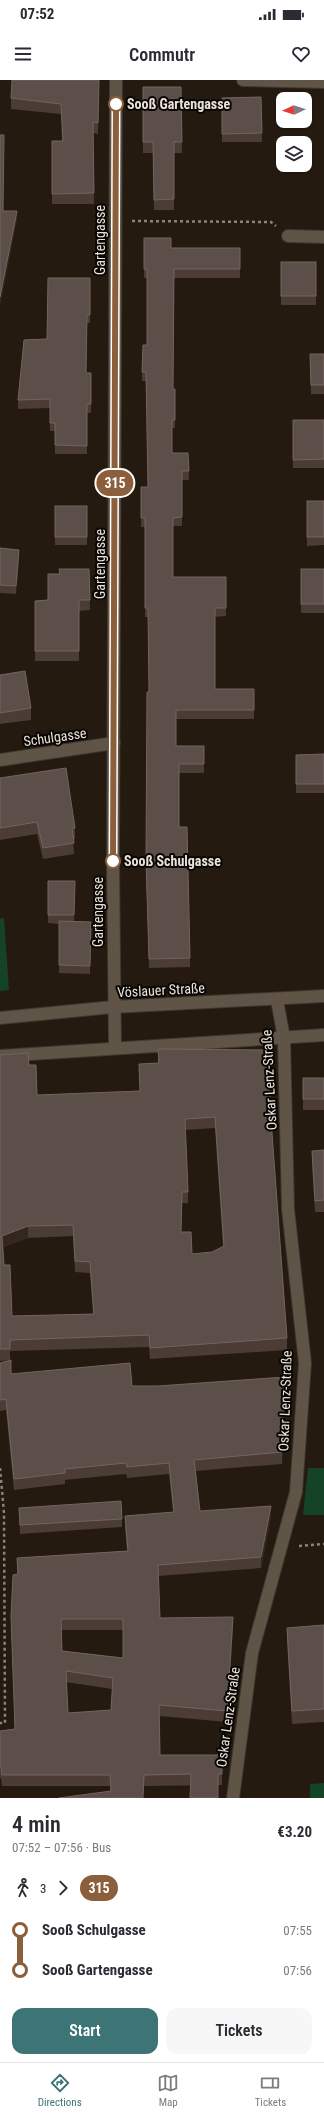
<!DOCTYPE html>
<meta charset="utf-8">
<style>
:root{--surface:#fff;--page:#f7f7f7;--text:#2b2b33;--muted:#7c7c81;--line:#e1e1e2;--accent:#3d7476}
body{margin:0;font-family:"Roboto Condensed",sans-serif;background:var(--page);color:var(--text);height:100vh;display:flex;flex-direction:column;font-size:15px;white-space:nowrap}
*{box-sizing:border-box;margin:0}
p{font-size:13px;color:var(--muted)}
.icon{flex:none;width:22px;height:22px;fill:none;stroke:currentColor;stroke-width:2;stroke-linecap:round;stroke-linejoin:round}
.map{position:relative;height:1718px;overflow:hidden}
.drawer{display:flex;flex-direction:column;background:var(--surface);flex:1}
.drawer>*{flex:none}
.badge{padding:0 8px;border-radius:13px;font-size:14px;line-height:26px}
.needle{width:26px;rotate:266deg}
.buttons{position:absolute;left:276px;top:12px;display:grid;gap:8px}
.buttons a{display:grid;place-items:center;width:36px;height:36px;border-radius:8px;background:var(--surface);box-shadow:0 1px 3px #0004;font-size:20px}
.map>.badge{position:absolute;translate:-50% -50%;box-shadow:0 0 0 2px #fff}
.legs{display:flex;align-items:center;gap:6px;height:44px;padding:0 12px;font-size:13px}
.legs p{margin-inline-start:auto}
.headline{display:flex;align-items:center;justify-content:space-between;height:68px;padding:0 12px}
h1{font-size:22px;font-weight:600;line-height:30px}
.button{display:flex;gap:8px;margin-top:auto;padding:8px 12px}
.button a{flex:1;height:46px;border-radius:12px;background:var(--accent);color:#fff;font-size:16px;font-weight:600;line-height:46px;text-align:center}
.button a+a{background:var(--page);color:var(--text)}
ul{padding:0 12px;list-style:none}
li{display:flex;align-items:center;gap:14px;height:40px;font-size:15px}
li i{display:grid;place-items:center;width:6px;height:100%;margin:0 5px;background:currentColor}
li i::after{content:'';width:10px;height:10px;margin:-5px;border:3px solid;border-radius:50%;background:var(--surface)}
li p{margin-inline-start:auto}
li:first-child i{background:linear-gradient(#0000 50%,currentColor 0)}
li:last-child i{background:linear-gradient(currentColor 50%,#0000 0)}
.status{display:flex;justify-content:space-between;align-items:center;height:28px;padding:0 20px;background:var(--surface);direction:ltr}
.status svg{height:11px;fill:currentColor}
header{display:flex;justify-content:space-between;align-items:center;height:52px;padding:0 12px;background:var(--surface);font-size:18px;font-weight:600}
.tabs{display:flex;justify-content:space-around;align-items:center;height:56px;border-top:1px solid var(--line);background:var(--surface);font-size:11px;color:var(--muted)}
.tabs a{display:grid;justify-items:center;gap:2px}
.tabs .on{color:var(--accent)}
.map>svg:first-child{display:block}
</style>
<div class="status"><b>07:52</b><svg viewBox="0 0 49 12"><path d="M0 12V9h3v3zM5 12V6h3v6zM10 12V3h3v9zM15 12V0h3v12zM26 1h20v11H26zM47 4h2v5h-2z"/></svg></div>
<header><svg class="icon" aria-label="menu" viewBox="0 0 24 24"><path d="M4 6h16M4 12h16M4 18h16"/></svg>Commutr<svg class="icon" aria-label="heart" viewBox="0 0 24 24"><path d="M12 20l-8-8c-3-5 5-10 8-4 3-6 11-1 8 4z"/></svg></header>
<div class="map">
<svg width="324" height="1718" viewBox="0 0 324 1718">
<rect width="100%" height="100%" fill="#241a0f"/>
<g fill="#154328">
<polygon points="4,838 9,910 0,911 0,839"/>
<polygon points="308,1388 324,1388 324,1435 303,1435"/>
<polygon points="324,1703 324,1718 310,1718 310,1704"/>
</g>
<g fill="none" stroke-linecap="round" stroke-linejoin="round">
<defs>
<g id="minor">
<polyline points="243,0 324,2"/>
<polyline points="288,156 324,157"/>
<polyline points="0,680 114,663"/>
<polyline points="0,938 113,927 324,916"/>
<polyline points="115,968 113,781 116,0"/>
<polyline points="0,976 324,955"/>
<polyline points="233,1718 252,1573 296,1412 305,1283 288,1129 284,958 277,920"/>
</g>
</defs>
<use href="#minor" stroke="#3e3630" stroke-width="14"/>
<g stroke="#8b837a" stroke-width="2.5" stroke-dasharray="3 3" stroke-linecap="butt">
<polyline points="132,141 271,142 276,146"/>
<polyline points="0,1388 4,1433 5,1643 0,1643"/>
<polyline points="299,1466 324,1464"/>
</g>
<use href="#minor" stroke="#605447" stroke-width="12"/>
</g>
<g fill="#4b3c36" fill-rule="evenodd">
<polygon points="99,0 98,54 93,53 94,124 52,124 52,61 62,61 61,34 11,29 11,18"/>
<polygon points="143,7 181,7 182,73 174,73 174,130 154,130 153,73 143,73"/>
<polygon points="261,17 262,62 222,62 222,18"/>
<polygon points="144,158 171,168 240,168 240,198 174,198 173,309 175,309 175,348 172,348 172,373 188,373 189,400 182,400 182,446 173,446 173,497 226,497 226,536 215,537 215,609 254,609 254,639 176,639 176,666 204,666 204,693 179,693 179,747 190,878 190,887 149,888 146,787 149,612 148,537 145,537 145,447 141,447 141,407 148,407 146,301 142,301 142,292 147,265 147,198 144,198"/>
<rect x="281" y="182" width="35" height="43"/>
<polygon points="90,198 90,243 87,243 86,293 91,293 91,333 87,333 87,374 55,374 55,351 50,351 50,328 18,329 18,320 47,259"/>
<polygon points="310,274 324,274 324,314 311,314"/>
<rect x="293" y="340" width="31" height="48"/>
<polygon points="307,421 324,421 324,465 307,466"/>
<rect x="55" y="426" width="32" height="39"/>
<polygon points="0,468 19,479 16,514 0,513"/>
<polygon points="89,489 90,530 79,531 79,581 35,581 35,521 48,520 59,494"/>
<rect x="301" y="489" width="23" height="44"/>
<polygon points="0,595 31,628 31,640 0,644"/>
<polygon points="324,674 324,713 296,713 296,675"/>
<polygon points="0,698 75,748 75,759 73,759 74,774 43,779 37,754 0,760"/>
<polygon points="48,801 75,801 74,842 91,842 90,894 59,893 59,844 48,843"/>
<path d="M158 969 270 1026 287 1258V1270L150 1279 149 1267 10 1271V1280L0 1281V975L29 985 37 1015 140 1012 139 984 158 983ZM215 1048 223 1166 212 1172 192 1174 181 1152 182 1123H188V1112L185 1050ZM73 1156 75 1192 90 1193 93 1234 12 1236 4 1185 3 1167 28 1158Z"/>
<rect x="303" y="998" width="21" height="32"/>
<polygon points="324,1070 324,1132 315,1132 312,1082 312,1071"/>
<path d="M0 1283 11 1294 132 1306 285 1308 282 1384 196 1391 200 1431 271 1437 261 1488 158 1496 160 1538 233 1548 227 1642 159 1636 160 1675H222V1705L144 1706 110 1711V1706H2L1 1698H0V1651L15 1649 11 1536 17 1494V1478L127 1471 125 1447V1436L173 1432 169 1394 127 1398 126 1394 65 1400V1404L14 1410 6 1330 0 1331ZM61 1550H123V1578L62 1571ZM66 1602 112 1609 111 1630 68 1633Z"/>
<polygon points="19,1428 122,1439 122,1447 20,1454"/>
<polygon points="324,1545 324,1642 292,1644 287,1561 287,1548"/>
</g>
<g fill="#34271f">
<polygon points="17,131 17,140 0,227 0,217"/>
<polygon points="19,470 19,479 16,514 16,506"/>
<polygon points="28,1146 28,1158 2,1167 2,1156"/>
<polygon points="285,1297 285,1308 282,1384 282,1372"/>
<polygon points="271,1426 271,1437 261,1488 261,1477"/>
<polygon points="233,1537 233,1548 227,1642 227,1631"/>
</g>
<g fill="#5c4e48" stroke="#72655f" fill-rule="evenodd">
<polygon points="12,0 99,0 98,43 93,42 94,113 52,114 52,61 63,61 61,24 11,18"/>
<polygon points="143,7 181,7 182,62 174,62 174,119 154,120 153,62 143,62"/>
<polygon points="261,17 262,53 222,54 222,18"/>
<polygon points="0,55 4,55 3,131 17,131 0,217"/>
<polygon points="144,158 171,158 171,168 240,168 240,189 174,189 173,309 175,309 175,340 172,340 172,373 188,373 189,391 182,391 182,437 173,438 173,497 226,497 226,528 215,528 215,609 254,609 254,630 176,630 176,666 204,666 204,684 179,684 179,747 187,747 190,878 149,879 146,778 147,612 149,612 148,528 145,528 145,438 141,438 141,407 148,407 146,292 142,292 143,265 147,265 147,189 144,189"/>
<rect x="281" y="182" width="35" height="34"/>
<polygon points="48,198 90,198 90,235 87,235 86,293 91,293 91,324 87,324 87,366 55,365 55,343 50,343 50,319 18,320 24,260 47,259"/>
<polygon points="310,274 324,274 324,305 311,305"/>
<polygon points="293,340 324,340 324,379 293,380"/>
<rect x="307" y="421" width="17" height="36"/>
<rect x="55" y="426" width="32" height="31"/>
<polygon points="0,468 19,470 16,506 0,505"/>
<polygon points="59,489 89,489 90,520 79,520 79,571 35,571 35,521 48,520 48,494 60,494"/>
<rect x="301" y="489" width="23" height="35"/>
<polygon points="25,591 31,628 0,633 0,595"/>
<polygon points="324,674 324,704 296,704 296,675"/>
<polygon points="66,688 75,748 72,748 74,763 43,768 37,742 0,748 0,698"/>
<polygon points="48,801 75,801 74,835 48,835"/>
<polygon points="59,841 91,842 90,886 59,885"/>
<path d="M158 969 269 970 270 1026 287 1258 150 1268 149 1255 10 1260V1269H0V975L28 973 29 985H36L37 1015 140 1011 139 984 159 983ZM215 1037 224 1166 212 1172 192 1174 191 1152H181L182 1112H188L185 1039ZM73 1145 75 1181 90 1182 94 1234 12 1236 10 1185H4L2 1156 28 1146Z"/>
<rect x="303" y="998" width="21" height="21"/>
<polygon points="324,1070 324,1120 315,1121 312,1071"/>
<path d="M11 1280V1294L130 1283 132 1306H158L285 1297 282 1372 194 1380 200 1431 271 1426 261 1477 158 1485 160 1538 233 1537 227 1631 159 1625 160 1675H222V1694H218V1718H190L191 1694 144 1695 143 1718H59L111 1711 110 1695H2L1 1687H0V1651L15 1649 11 1536 13 1495 18 1494 17 1478 128 1471 125 1436 174 1432 169 1383 127 1387 126 1383 65 1389V1393L14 1399 6 1319 0 1320V1283ZM61 1539H123V1578L62 1571ZM66 1591 113 1598 111 1630 68 1633Z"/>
<polygon points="121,1421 122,1439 20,1445 19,1428"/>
<polygon points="324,1545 324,1629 292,1631 287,1548"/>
</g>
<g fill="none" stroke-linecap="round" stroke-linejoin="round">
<defs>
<polyline id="line-1" points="113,781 116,24"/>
</defs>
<use href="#line-1" stroke="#fff" stroke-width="9"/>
<use href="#line-1" stroke="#8b5e3c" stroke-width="6"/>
</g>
<g fill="#fff" stroke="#8b5e3c" stroke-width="2">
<circle cx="116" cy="24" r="7"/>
<circle cx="113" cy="781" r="7"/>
</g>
<g text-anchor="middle" stroke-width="4" stroke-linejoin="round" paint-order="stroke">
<g font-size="14" font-weight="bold" fill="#eae3dc" stroke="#0a0603" text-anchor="start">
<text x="127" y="29">Sooß Gartengasse</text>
<text x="124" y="786">Sooß Schulgasse</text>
</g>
<g font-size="14" fill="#eae3dc" stroke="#0a0603">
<text transform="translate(100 160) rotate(-90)" y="5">Gartengasse</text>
<text transform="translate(100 484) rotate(-90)" y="5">Gartengasse</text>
<text transform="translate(55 657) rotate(-8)" y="5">Schulgasse</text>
<text transform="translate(98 832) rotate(-90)" y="5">Gartengasse</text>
<text transform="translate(161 910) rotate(-3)" y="5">Vöslauer Straße</text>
<text transform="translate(269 1000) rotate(-93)" y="5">Oskar Lenz-Straße</text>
<text transform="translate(285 1321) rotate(-88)" y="5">Oskar Lenz-Straße</text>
<text transform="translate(228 1637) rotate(-82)" y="5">Oskar Lenz-Straße</text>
</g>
</g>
</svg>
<div class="buttons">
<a><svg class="needle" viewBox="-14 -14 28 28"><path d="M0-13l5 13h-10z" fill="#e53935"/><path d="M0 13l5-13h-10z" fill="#7c7c81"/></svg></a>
<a><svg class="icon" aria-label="layers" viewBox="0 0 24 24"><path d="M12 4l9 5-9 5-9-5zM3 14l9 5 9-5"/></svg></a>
</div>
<b class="badge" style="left:115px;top:403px;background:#8b5e3c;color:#fff">315</b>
</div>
<section class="drawer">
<div class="headline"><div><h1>4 min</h1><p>07:52 – 07:56 · Bus</p></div><b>€3.20</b></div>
<div class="legs"><svg class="icon" aria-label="walk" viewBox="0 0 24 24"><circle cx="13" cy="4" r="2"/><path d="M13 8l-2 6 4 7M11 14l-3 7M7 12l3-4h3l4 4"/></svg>3<svg class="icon" aria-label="forward" viewBox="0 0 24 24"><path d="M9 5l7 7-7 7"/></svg><b class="badge" style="background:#8b5e3c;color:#fff">315</b></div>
<ul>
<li><i style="color:#8b5e3c"></i><b>Sooß Schulgasse</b><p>07:55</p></li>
<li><i style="color:#8b5e3c"></i><b>Sooß Gartengasse</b><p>07:56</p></li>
</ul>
<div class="button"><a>Start</a><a>Tickets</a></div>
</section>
<nav class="tabs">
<a class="on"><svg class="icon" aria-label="directions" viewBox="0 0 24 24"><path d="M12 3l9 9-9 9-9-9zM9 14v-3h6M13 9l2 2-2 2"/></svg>Directions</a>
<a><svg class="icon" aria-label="map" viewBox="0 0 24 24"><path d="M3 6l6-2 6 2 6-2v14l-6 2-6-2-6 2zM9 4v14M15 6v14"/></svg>Map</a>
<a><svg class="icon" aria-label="tickets" viewBox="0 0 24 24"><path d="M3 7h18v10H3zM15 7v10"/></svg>Tickets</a>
</nav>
